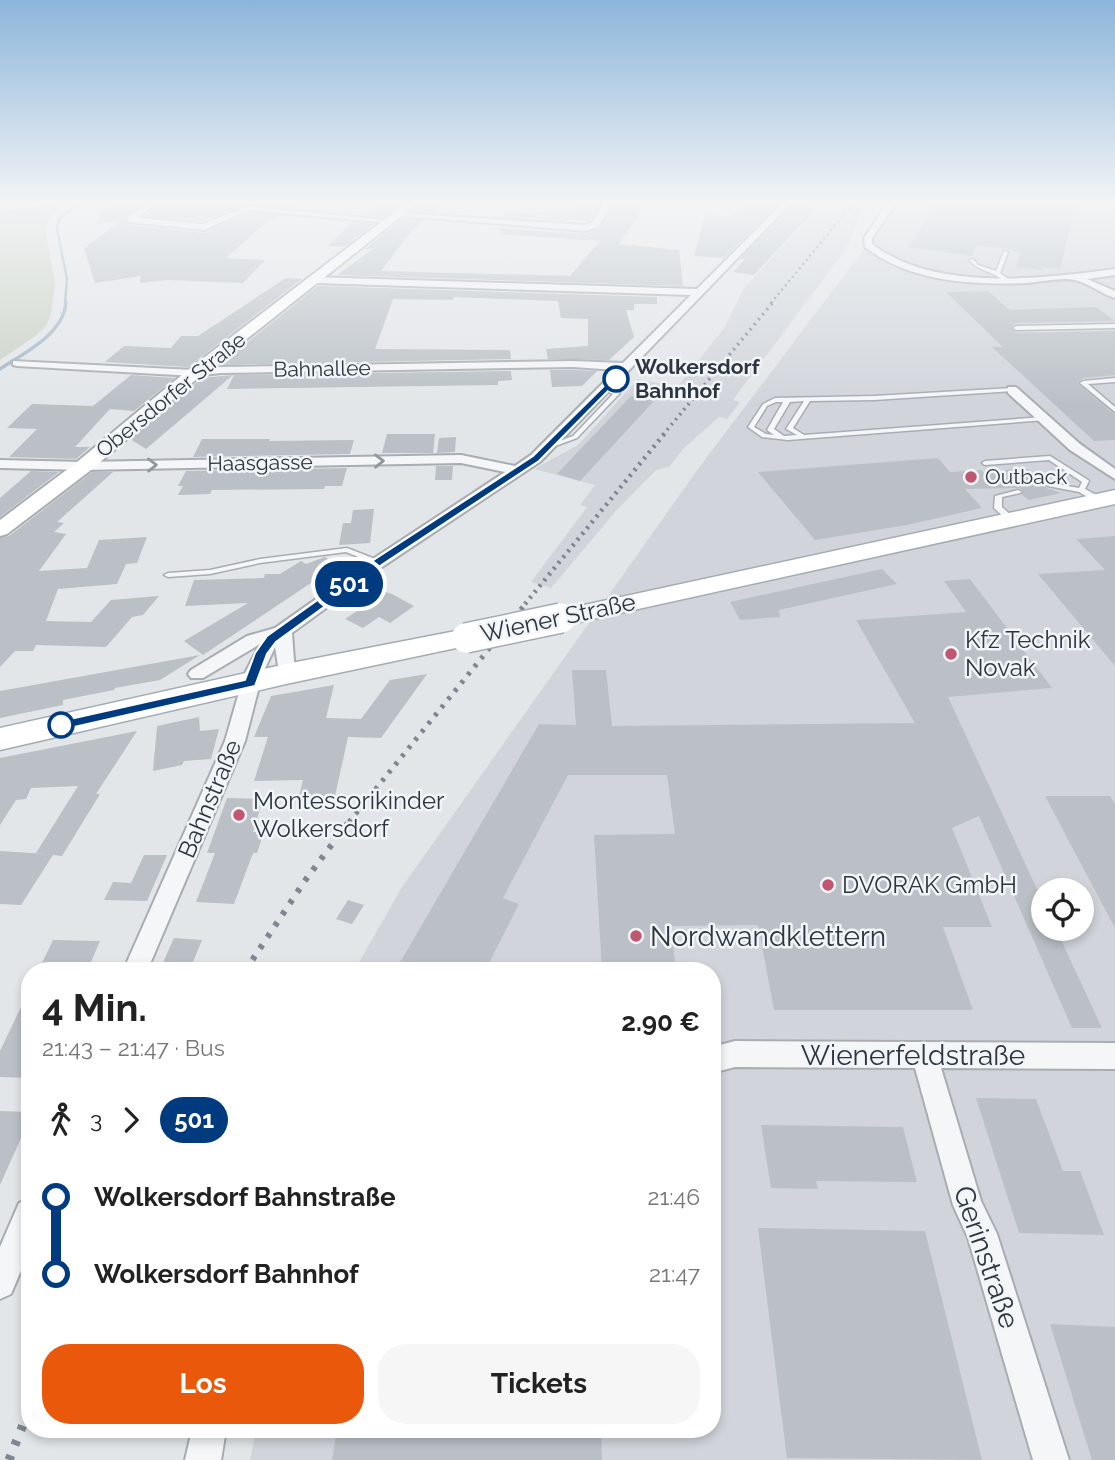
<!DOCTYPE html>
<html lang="de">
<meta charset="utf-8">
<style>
:root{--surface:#fff;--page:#f6f6f6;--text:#222;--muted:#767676;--accent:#ea580c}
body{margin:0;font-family:Raleway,sans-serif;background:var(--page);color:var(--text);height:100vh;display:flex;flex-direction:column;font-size:26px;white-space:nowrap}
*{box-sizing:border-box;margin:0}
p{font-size:23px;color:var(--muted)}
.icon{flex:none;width:38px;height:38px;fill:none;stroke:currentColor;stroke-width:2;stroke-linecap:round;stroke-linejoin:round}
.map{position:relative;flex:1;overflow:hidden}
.panel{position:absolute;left:21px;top:962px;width:700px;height:476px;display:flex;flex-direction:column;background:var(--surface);border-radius:28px;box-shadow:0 4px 10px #0003}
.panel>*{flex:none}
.badge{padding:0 14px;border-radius:23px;font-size:24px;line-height:46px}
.fabs{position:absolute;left:1031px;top:878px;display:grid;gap:14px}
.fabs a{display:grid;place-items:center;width:63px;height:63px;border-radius:50%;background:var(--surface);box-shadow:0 4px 10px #0003;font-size:35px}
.map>.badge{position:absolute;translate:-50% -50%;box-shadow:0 0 0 4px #fff}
.legs{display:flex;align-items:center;gap:10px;height:77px;padding:0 21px;font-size:23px}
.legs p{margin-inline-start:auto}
.overview{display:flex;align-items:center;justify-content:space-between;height:119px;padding:0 21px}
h1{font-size:38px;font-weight:700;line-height:52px}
.button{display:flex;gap:14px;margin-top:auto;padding:14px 21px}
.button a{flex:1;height:80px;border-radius:28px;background:var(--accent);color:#fff;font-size:28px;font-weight:700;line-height:80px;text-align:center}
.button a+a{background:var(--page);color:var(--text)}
ul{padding:0 21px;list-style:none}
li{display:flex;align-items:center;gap:24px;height:77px;font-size:26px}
li i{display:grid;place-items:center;width:10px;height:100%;margin:0 9px;background:currentColor}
li i::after{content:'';width:18px;height:18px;margin:-9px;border:5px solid;border-radius:50%;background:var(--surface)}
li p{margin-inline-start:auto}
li:first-child i{background:linear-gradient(#0000 50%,currentColor 0)}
li:last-child i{background:linear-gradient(currentColor 50%,#0000 0)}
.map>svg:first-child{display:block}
</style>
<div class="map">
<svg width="1115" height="1460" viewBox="0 0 1115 1460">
<rect width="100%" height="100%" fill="#e3e6e9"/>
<g fill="#d1d5db" fill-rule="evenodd">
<polygon points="826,200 867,200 846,249 733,400 740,402 727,419 719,417 683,449 669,467 656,470 616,511 551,588 531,582 587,507 580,505 595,485 534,469 578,445 638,379 677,387 725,327 744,288"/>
<path d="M901 200H1115V1460H250L256 1430H712V971H354L402 887 698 469ZM1043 891H1082V929H1043Z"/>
</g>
<polygon fill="#cad2c5" points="64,207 49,218 45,229 55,283 51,315 46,326 34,337 0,360 0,211"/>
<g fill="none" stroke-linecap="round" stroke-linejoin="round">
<g stroke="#a2b7c5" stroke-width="2.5">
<polyline points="2,206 11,200"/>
<polyline points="65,303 67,279 57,229 59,219 81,200"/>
</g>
<path stroke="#a2b7c5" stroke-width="3.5" d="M0 369C24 353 64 334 66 302"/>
</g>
<g fill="#bac0c6">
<polygon points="123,200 124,203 143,203 126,216 128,225 204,233 249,213 280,215 269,220 226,258 265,260 243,283 168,280 140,283 141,276 95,283 84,248 120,222 95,223 113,201"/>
<polygon points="168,200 186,200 246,204 203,221 145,216"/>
<polygon points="261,200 304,200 292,208 254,204"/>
<polygon points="389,200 406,200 383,217 366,215"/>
<polygon points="425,200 449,200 434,213 412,211"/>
<polygon points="634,200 644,206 619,244 679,250 683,286 337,275 373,249 365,249 403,218 425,220 412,230 381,271 570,276 600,241 498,234 502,230 493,228 586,234 600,228 615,204 630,205"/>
<polygon points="753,200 780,203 724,258 694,256 705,215 732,217"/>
<polygon points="939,200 1077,200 1060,269 1043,267 1042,270 1016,267 1021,253 1005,248 976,246 972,256 909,247"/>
<polygon points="580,202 601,203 590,221 502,217 506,212 567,215"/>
<polygon points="793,204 817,208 754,275 733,272 745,259 740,259"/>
<polygon points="353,222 374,224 344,247 328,246"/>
<polygon points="286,278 302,279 188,367 105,362 124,346 171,348 181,336 198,336"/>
<polygon points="318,286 657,297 657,304 634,304 634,310 626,310 634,337 609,360 548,359 546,349 588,346 588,319 561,318 558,301 454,297 453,300 393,299 375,349 510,350 511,359 219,365"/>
<polygon points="988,291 1010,310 1096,307 1115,321 1016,323 1011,327 1016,333 1115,331 1115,375 1083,378 1077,383 1115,415 1115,440 1094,441 992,347 1003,347 946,292"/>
<polygon points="550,370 573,370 597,371 582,386 552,387"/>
<polygon points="511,371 512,380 498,381 498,385 227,389 234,375"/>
<polygon points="131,375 175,378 134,411 110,409 75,447 90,447 76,459 9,457 37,429 7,428 32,404 93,406"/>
<polygon points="233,375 146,449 130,439 202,378"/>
<polygon points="631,396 654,401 580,481 557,474"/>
<polygon points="387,434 435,434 433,453 382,453"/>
<polygon points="456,437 455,452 437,453 439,438"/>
<polygon points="202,439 270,439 269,441 354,440 350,454 193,457"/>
<polygon points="938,458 950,472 981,470 985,474 1024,467 1046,482 1046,488 1061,493 1029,500 1022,495 1024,491 1019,488 965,489 982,508 907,525 815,540 758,472"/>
<polygon points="436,466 453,466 452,480 435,480"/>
<polygon points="347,468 342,486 325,486 324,489 212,490 210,494 178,495 183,486 178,486 186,471"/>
<polygon points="31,471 59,472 0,517 0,498"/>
<polygon points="92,472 113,472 57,522 64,523 54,532 66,534 39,571 87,568 99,540 147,537 137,563 126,564 117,584 58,589 46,621 91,622 111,600 159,596 143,615 132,617 106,647 36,645 33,651 15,651 0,667 0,538 9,536"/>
<polygon points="374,509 370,543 339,545 343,523 351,523 353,510"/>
<polygon points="1115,536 1115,666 1038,574 1105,570 1076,539"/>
<polygon points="325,557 338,565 203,655 184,641 248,603 185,606 194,580 264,578 265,574 280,574 301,561 306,564"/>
<polygon points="882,569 897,584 779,610 780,617 740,620 730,602"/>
<polygon points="970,579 1052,688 948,697 1043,902 1043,929 1056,929 1102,1028 1072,1028 979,816 952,828 992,927 943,927 973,1010 774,1010 758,925 671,926 676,971 602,971 594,835 675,834 667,775 568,775 503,898 519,904 485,971 395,971 539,724 576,725 572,670 606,670 612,726 915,723 856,620 966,612 944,581"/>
<polygon points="381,591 392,594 414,606 390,623 379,617 363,628 345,619 363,607 363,601"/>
<polygon points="200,655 160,680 115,688 114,690 63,700 63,705 0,718 0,691"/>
<polygon points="427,674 381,738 348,737 335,796 299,796 303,780 254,781 268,737 254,737 271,696 334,685 326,718 361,719 390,680"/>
<polygon points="199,717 200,731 219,729 211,759 184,761 182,765 153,771 157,726"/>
<polygon points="137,731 96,794 100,794 62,856 53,855 21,905 0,904 0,851 47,854 36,853 78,786 31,788 26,799 16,800 0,825 0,758"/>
<polygon points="1045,796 1110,796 1115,804 1115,928"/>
<polygon points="227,798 263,799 253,832 264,832 257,853 253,853 234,904 196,902 215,853 207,853"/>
<polygon points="144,855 167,855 147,901 104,900 113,882 131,883"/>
<polygon points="348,900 364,905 352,924 336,919"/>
<polygon points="174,938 202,940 190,969 161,967"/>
<polygon points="53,940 100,941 87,971 38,971"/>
<polygon points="30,988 30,1078 0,1077 0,1051"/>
<polygon points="976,1098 1036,1099 1063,1171 1080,1171 1104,1235 1019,1233"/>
<polygon points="0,1111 30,1112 30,1118 0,1185"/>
<polygon points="761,1125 903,1127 917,1182 816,1181 818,1189 771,1188"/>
<polygon points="758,1228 925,1231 982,1460 787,1458"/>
<polygon points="1050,1324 1115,1327 1115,1460 1092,1460"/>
<polygon points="337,1430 601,1430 602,1460 332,1460"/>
</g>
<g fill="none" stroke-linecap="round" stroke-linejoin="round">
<defs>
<g id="lane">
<path d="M1004 251 1008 252 1000 273 1008 279V281H1004C992 270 979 272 969 260L973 259 978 265 996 271Z"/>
<polygon points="1115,324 1115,328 1016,330 1013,328 1016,326"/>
<polygon points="1115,378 1115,382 1088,384 1115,407 1115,412 1080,383 1083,381"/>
<polygon points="604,388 608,388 620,393 577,438 550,448 546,448 546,446 573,436 613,394 604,390"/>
<path d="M1012 388 1015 390 1014 391 874 400 810 401 793 428 804 435 1044 417 1046 418V420L788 440 762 437 748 427 763 404 775 398 874 396ZM804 401 786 429 797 435 784 436 774 429 790 402ZM776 402H783L767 430 774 435 766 434 754 427 767 406Z"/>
<polygon points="1050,456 1088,480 1089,481 1085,489 1102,498 1102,502 1096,502 1079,492 1048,486 1047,485 1050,483 1079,488 1082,482 1049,460 985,465 982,463 985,461"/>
<polygon points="1018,490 1022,492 1020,493 1002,497 1002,507 1015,519 1011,521 1008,521 994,508 995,496"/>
<polygon points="347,548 383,562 382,564 376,564 346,552 260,563 210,574 168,577 164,575 168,573 210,570 260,559"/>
</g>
<g id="street">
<polygon points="69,200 51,206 0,210 0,206"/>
<polygon points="151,200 160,200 138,218 203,224 248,206 394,221 390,223 249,210 204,230 128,222 128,218"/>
<polygon points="606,200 614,200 598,227 585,231 394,215 398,213 585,225 592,223"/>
<polygon points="786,200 794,200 541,461 385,565 292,633 295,674 292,678 280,678 275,647 262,675 245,741 147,971 123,971 225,741 244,675 260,644 203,678 191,678 188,674 191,670 247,636 275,628 373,559 505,472 461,463 84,470 0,468 0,460 84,462 461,455 515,466 531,455 616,370 573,367 221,373 194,376 17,366 13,365 13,361 194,370 221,367 573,361 623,363 691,295 314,283 309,280 314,277 697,289"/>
<path d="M890 200H898L872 238V244C935 292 1041 279 1115 269V275L1087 279 1115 291V298C1101 294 1089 283 1075 280 1062 277 1041 282 1026 283 971 285 910 282 865 247L864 238Z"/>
<polygon points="1008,387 1016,387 1080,444 1115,469 1115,479 1070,450 1008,393"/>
<polygon points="735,1041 1115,1043 1115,1069 941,1068 981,1201 997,1234 1069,1460 1033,1460 968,1238 953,1205 915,1068 735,1067 712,1073 712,1047"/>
<polygon points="30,1199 30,1250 11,1294 0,1299 0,1247 19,1203"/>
<polygon points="192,1430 226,1430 221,1460 185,1460"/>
</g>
<polygon id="secondary" points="410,200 422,200 200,376 91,470 7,534 0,536 0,520 77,462 188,370"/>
<g id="primary">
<polygon points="1115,490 1115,504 561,626 552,624 548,618 552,612 561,610"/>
<polygon points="466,629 475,632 479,638 475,644 286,684 0,750 0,728 286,664"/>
</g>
</defs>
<use href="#lane" stroke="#a8adb3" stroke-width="3"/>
<use href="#street" stroke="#a8adb3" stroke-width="4"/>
<use href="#secondary" stroke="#a8adb3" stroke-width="4"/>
<use href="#primary" stroke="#a3acb4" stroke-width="3"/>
<use href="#lane" fill="#f5f6f8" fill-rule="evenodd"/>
<use href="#street" fill="#f5f6f8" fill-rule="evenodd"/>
<use href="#secondary" fill="#fff" fill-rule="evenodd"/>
<use href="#primary" fill="#fff" fill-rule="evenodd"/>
<polyline stroke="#7e8791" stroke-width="2.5" stroke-dasharray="2 3.5" stroke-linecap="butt" points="771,303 856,200"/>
<polyline stroke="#7e8791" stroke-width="3.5" stroke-dasharray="2 4.5" stroke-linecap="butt" points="663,435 773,302"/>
<polyline stroke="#7e8791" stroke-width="4.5" stroke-dasharray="2.5 5" stroke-linecap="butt" points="525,604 665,433"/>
<polyline stroke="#7e8791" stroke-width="5" stroke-dasharray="3.5 7" stroke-linecap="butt" points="349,822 526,603"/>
<polyline stroke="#7e8791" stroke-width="6" stroke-dasharray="4.5 9" stroke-linecap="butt" points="245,971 304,882 350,820"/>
<polyline stroke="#7e8791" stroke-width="9" stroke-dasharray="5 11" stroke-linecap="butt" points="9,1460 30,1407"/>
<defs>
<polyline id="primary-bridge" points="466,638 561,618"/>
</defs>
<use href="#primary-bridge" stroke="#a3acb4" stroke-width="32" stroke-linecap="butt"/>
<use href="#primary-bridge" stroke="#fff" stroke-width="29"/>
</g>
<defs><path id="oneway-chevron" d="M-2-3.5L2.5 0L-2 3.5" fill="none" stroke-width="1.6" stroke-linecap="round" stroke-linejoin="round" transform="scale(1.75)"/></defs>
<g stroke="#90969c">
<use href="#oneway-chevron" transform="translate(379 461) rotate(-1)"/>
<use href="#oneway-chevron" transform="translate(152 465) rotate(-1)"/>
</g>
<linearGradient id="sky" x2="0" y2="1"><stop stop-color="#8cb5da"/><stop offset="0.5" stop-color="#f2f4f5"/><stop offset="1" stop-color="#f2f4f5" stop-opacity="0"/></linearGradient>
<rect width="1115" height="404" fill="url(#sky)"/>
<polygon fill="#003b80" stroke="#fff" stroke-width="2" points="613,377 620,379 539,461 383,564 276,642 267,654 255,686 61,730 56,729 56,722 61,721 245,680 255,653 267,636 375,559 533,456"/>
<g fill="#fff" stroke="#003b80" stroke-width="3.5">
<circle cx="616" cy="379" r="12"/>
<circle cx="61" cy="725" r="12"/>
</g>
<g fill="#c05670" stroke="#f2f5f7" stroke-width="2.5">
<circle cx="971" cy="477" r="7"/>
<circle cx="951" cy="654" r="7"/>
<circle cx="239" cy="815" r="7"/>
<circle cx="828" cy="885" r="7"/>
<circle cx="636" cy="936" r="7"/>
</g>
<g text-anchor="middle" stroke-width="5" stroke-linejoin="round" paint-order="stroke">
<g font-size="21" font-weight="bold" fill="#2c3540" stroke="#f2f5f7" text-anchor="start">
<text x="635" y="374">Wolkersdorf<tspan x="635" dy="24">Bahnhof</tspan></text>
</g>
<g font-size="21" fill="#2c3540" stroke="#f2f5f7">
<text transform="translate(322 369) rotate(-1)" y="7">Bahnallee</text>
<text transform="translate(171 395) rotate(-39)" y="7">Obersdorfer Straße</text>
<text transform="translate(260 463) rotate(-1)" y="7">Haasgasse</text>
</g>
<g font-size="21" fill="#2c3540" stroke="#f2f5f7" text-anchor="start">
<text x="985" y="484">Outback</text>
</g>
<g font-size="24" fill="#2c3540" stroke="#f2f5f7">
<text transform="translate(558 618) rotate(-12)" y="8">Wiener Straße</text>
<text transform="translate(210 799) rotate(-67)" y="8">Bahnstraße</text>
</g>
<g font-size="24" fill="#2c3540" stroke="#f2f5f7" text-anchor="start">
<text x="965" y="648">Kfz Technik<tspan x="965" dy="28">Novak</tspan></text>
<text x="253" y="809">Montessorikinder<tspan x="253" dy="28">Wolkersdorf</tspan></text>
<text x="842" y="893">DVORAK GmbH</text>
</g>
<g font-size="28" fill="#2c3540" stroke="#f2f5f7" text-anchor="start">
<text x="650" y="946">Nordwandklettern</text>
</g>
<g font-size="28" fill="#2c3540" stroke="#f2f5f7">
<text x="913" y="1065">Wienerfeldstraße</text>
<text transform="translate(987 1257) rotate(71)" y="10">Gerinstraße</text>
</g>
</g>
</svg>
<div class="fabs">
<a><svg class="icon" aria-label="locate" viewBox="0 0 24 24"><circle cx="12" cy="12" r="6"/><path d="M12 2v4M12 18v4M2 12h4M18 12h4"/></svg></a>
</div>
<b class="badge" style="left:349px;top:584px;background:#003b80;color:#fff">501</b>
<section class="panel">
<div class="overview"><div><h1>4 Min.</h1><p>21:43 – 21:47 · Bus</p></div><b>2.90 €</b></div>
<div class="legs"><svg class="icon" aria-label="walk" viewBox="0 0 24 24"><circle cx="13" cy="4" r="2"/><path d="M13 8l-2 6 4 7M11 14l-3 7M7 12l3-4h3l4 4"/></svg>3<svg class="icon" aria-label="forward" viewBox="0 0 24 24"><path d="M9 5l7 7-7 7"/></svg><b class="badge" style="background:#003b80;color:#fff">501</b></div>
<ul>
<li><i style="color:#003b80"></i><b>Wolkersdorf Bahnstraße</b><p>21:46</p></li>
<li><i style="color:#003b80"></i><b>Wolkersdorf Bahnhof</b><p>21:47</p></li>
</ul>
<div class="button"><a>Los</a><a>Tickets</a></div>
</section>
</div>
